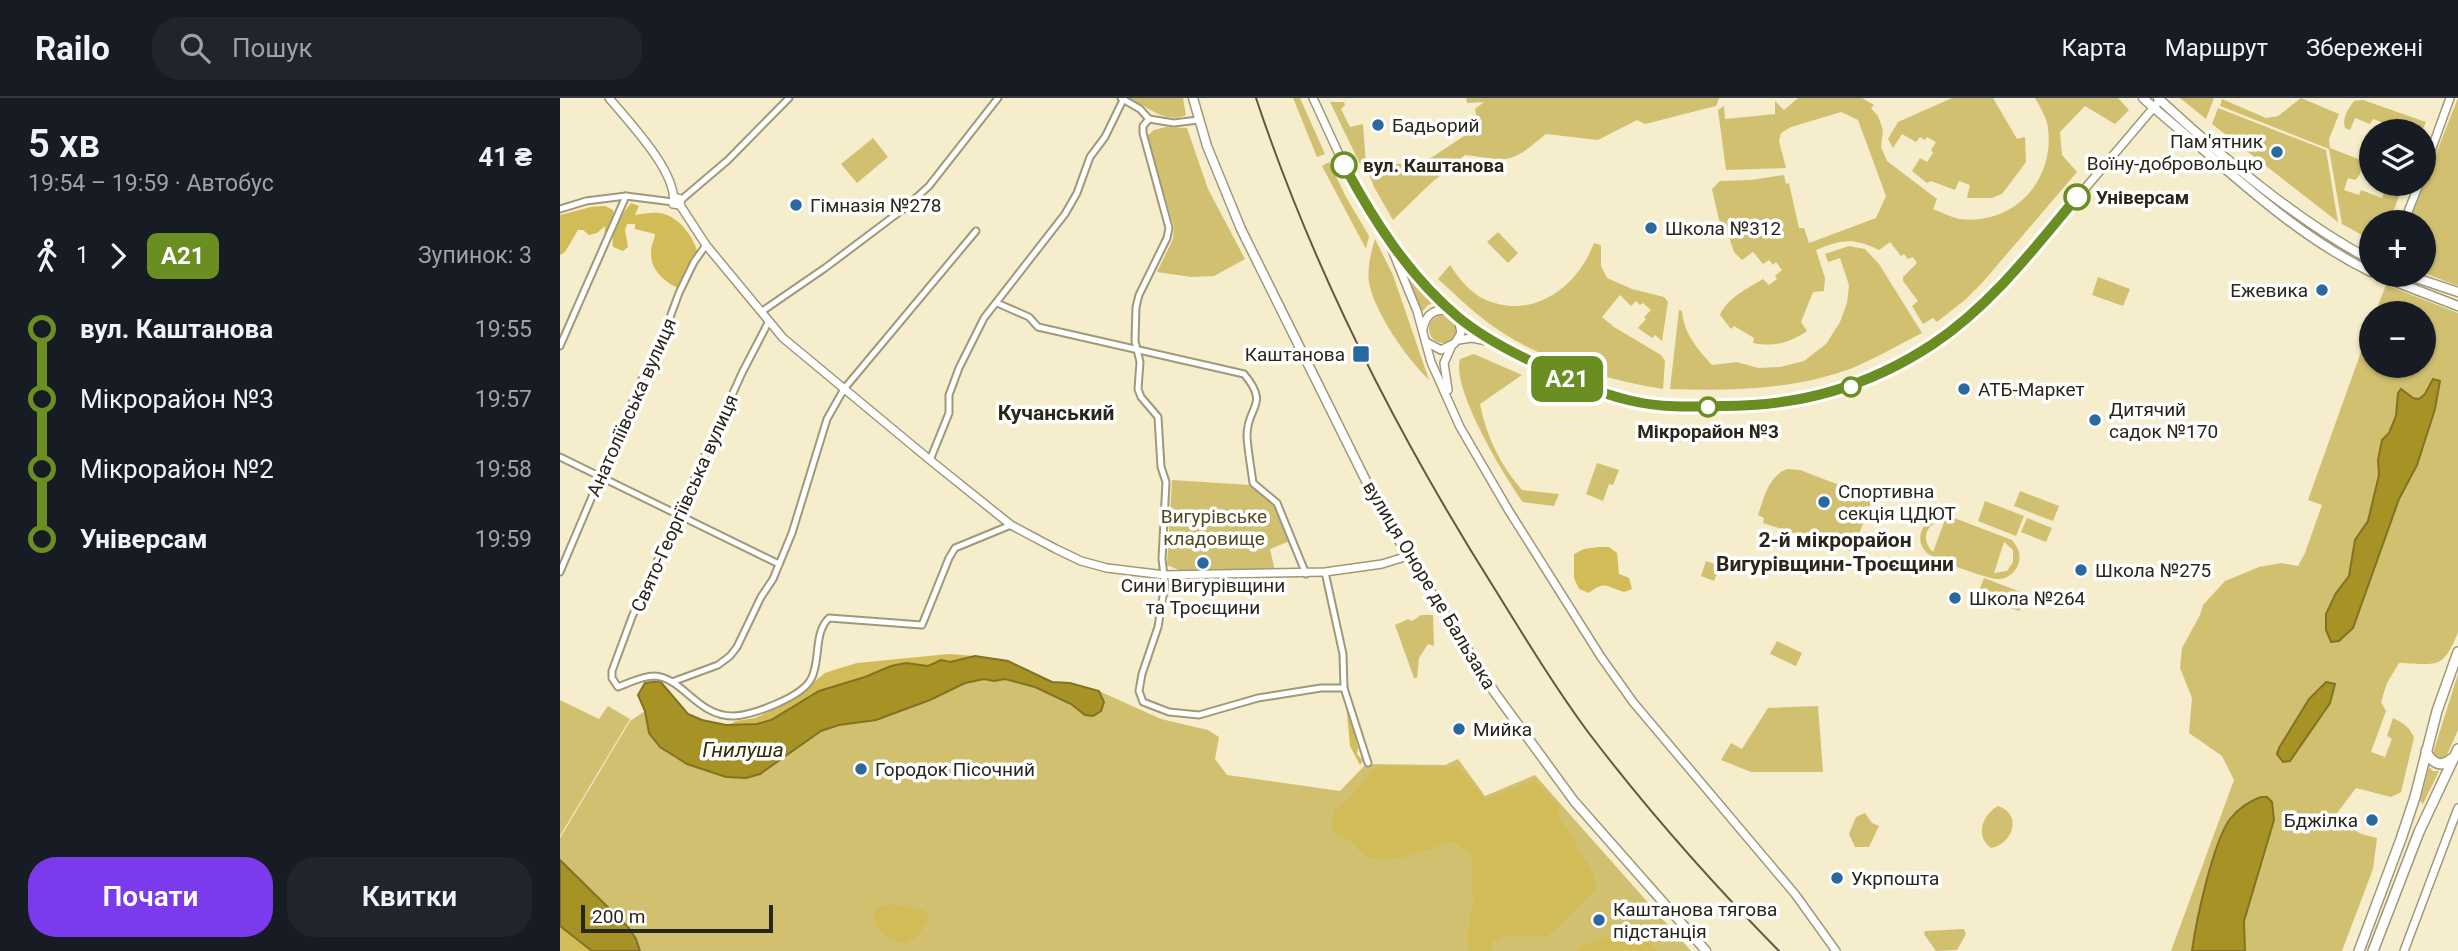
<!DOCTYPE html>
<html lang="uk">
<meta charset="utf-8">
<style>
:root{--surface:#171b24;--page:#20242c;--text:#f1f3f6;--muted:#9ea1a6;--line:#363941;--accent:#7c3aed}
body{margin:0;font-family:Roboto,sans-serif;background:var(--page);color:var(--text);height:100vh;display:flex;flex-direction:column;font-size:26px;white-space:nowrap}
*{box-sizing:border-box;margin:0}
p{font-size:23px;color:var(--muted)}
.icon{flex:none;width:38px;height:38px;fill:none;stroke:currentColor;stroke-width:2;stroke-linecap:round;stroke-linejoin:round}
.map{position:relative;flex:1;overflow:hidden}
.sheet{display:flex;flex-direction:column;background:var(--surface);width:560px}
.sheet>*{flex:none}
.badge{padding:0 14px;border-radius:10px;font-size:24px;line-height:46px}
.fabs{position:absolute;left:1799px;top:21px;display:grid;gap:14px}
.fabs a{display:grid;place-items:center;width:77px;height:77px;border-radius:50%;background:var(--surface);box-shadow:0 2px 5px #0004;font-size:35px}
.scale{position:absolute;left:21px;bottom:18px;width:192px;box-sizing:border-box;padding-left:7px;border:4px solid #2a271a;border-top:0;font-size:19px;line-height:24px;white-space:nowrap;color:#2a271a;-webkit-text-stroke:5px #fff;paint-order:stroke}
.map>.badge{position:absolute;translate:-50% -50%;box-shadow:0 0 0 4px #fff}
.legs{display:flex;align-items:center;gap:10px;height:77px;padding:0 28px;font-size:23px}
.legs p{margin-inline-start:auto}
.headline{display:flex;align-items:center;justify-content:space-between;height:119px;padding:0 28px}
h1{font-size:38px;font-weight:600;line-height:52px}
.cta{display:flex;gap:14px;margin-top:auto;padding:14px 28px}
.cta a{flex:1;height:80px;border-radius:28px;background:var(--accent);color:#fff;font-size:28px;font-weight:600;line-height:80px;text-align:center}
.cta a+a{background:var(--page);color:var(--text)}
ul{padding:0 28px;list-style:none}
li{display:flex;align-items:center;gap:24px;height:70px;font-size:26px}
li i{display:grid;place-items:center;width:10px;height:100%;margin:0 9px;background:currentColor}
li i::after{content:'';width:18px;height:18px;margin:-9px;border:5px solid;border-radius:50%;background:var(--surface)}
li p{margin-inline-start:auto}
li:first-child i{background:linear-gradient(#0000 50%,currentColor 0)}
li:last-child i{background:linear-gradient(currentColor 50%,#0000 0)}
header{display:flex;align-items:center;gap:42px;box-sizing:border-box;height:98px;padding:0 35px;background:var(--surface);border-bottom:2px solid var(--line)}
header strong{font-size:33px}
nav{display:flex;gap:38px;margin-inline-start:auto;font-size:24px}
.search{width:490px;height:63px;background:var(--page);display:flex;align-items:center;gap:18px;box-sizing:border-box;padding:0 24px;border-radius:28px;color:var(--muted);font-size:26px}
main{display:flex;flex:1;min-height:0}
.map>svg:first-child{display:block}
</style>
<header>
<strong>Railo</strong>
<div class="search"><svg class="icon" aria-label="search" viewBox="0 0 24 24"><circle cx="10" cy="10" r="6"/><path d="M15 15l6 6"/></svg>Пошук</div>
<nav><a>Карта</a><a>Маршрут</a><a>Збережені</a></nav>
</header>
<main>
<section class="sheet">
<div class="headline"><div><h1>5 хв</h1><p>19:54 – 19:59 · Автобус</p></div><b>41 ₴</b></div>
<div class="legs"><svg class="icon" aria-label="walk" viewBox="0 0 24 24"><circle cx="13" cy="4" r="2"/><path d="M13 8l-2 6 4 7M11 14l-3 7M7 12l3-4h3l4 4"/></svg>1<svg class="icon" aria-label="forward" viewBox="0 0 24 24"><path d="M9 5l7 7-7 7"/></svg><b class="badge" style="background:#6b8e23;color:#fff">А21</b><p>Зупинок: 3</p></div>
<ul>
<li><i style="color:#6b8e23"></i><b>вул. Каштанова</b><p>19:55</p></li>
<li><i style="color:#6b8e23"></i><span>Мікрорайон №3</span><p>19:57</p></li>
<li><i style="color:#6b8e23"></i><span>Мікрорайон №2</span><p>19:58</p></li>
<li><i style="color:#6b8e23"></i><b>Універсам</b><p>19:59</p></li>
</ul>
<div class="cta"><a>Почати</a><a>Квитки</a></div>
</section>
<div class="map">
<svg width="1898" height="853" viewBox="0 0 1898 853">
<rect width="100%" height="100%" fill="#f5edcb"/>
<g fill="#d2c071" fill-rule="evenodd">
<path d="M569 0H623L626 17C606 27 587 8 569 0Z"/>
<polygon points="733,0 740,0 765,56 757,59"/>
<path d="M906 0H1159L1156 8 1085 26 1077 22 1038 42 986 36C948 67 953 63 905 57L870 86 833 122 814 89 805 66H800L770 4H784L785 7 781 11 790 29 803 26 806 67 863 65 918 29 915 11 924 4 907 5Z"/>
<path d="M1238 0H1302L1314 7 1311 10 1318 18 1323 32 1321 49 1327 63 1377 101 1373 111C1381 114 1391 119 1399 121 1453 128 1495 83 1488 30 1487 20 1480 9 1475 0H1558L1569 12 1555 26 1525 8 1500 34 1502 57 1517 74 1422 185 1406 201 1377 224 1373 220 1363 226 1352 208 1358 203 1343 183V179L1357 165 1353 159 1348 161 1344 156 1341 158 1330 144 1319 152C1292 139 1282 142 1256 152L1265 180 1264 193 1253 194 1241 224 1247 233C1229 245 1215 249 1193 245L1194 240 1174 228 1171 231 1160 217C1167 200 1188 190 1203 181L1209 187 1217 181 1215 178 1222 172 1216 164 1213 167 1209 162 1203 166 1193 154 1182 162 1174 154 1166 130 1161 131 1152 91 1160 83 1191 82 1224 77 1226 86 1229 85 1239 130H1244L1249 145 1316 120 1326 98 1298 22 1281 14 1231 29 1221 35 1219 43 1226 70 1166 72 1158 12 1164 8 1165 21 1215 16V3L1224 12Z"/>
<polygon points="1392,0 1433,0 1457,41 1465,39 1466,64 1442,96 1432,100 1407,100 1410,87 1399,83 1395,92 1371,83 1367,85 1352,73 1360,60 1367,64 1373,55 1371,52 1376,44 1367,39 1365,42 1360,39 1356,44 1342,36 1333,50 1328,41 1338,24"/>
<polygon points="1620,0 1654,0 1646,21"/>
<path d="M1741 0 1779 16 1769 41 1770 50 1801 62C1803 69 1801 77 1795 82L1788 80 1784 92 1799 97 1801 92 1822 100 1827 88 1821 86H1843L1830 124H1811V142L1782 126 1769 51 1660 8 1662 1 1706 20 1718 18Z"/>
<polygon points="1898,0 1898,188 1864,175 1864,124 1849,124"/>
<path d="M1803 2 1866 24 1862 33H1831L1832 28 1813 21 1810 26 1795 20 1790 32 1785 30C1782 20 1788 11 1794 3Z"/>
<polygon points="1658,10 1766,52 1778,124 1652,26"/>
<polygon points="606,29 627,30 648,91 685,161 654,178 631,179 597,174 613,141 614,129 587,38 594,32"/>
<polygon points="313,40 328,59 297,85 281,66"/>
<polygon points="769,64 786,99 809,138 806,151 762,68"/>
<polygon points="938,134 958,155 948,165 927,144"/>
<path d="M815 141 833 177 869 282C847 261 814 214 809 184 807 170 811 154 815 141Z"/>
<path d="M1034 145 1041 147V168L1047 180 1072 191 1104 199 1108 204 1102 243 1095 237 1092 240 1078 230 1086 221 1084 219 1091 212 1083 205 1080 207 1076 203 1071 208 1060 197 1042 219 1054 229 1101 257 1105 263 1103 291C1048 282 987 264 940 233 918 219 898 199 878 181L890 167C898 179 907 191 920 199 969 225 1017 191 1034 145Z"/>
<path d="M1289 148 1305 151 1319 166 1362 235C1340 246 1318 259 1295 269 1236 292 1172 293 1110 291L1119 212 1122 213C1124 236 1137 250 1152 267L1177 264 1198 270 1220 269 1244 263 1266 246 1280 224 1287 205 1289 187 1280 160 1268 164 1265 156Z"/>
<polygon points="842,167 878,204 868,207 861,215"/>
<polygon points="1538,179 1570,191 1563,208 1532,197"/>
<path d="M1826 187 1898 215V534C1883 573 1876 566 1839 565L1827 585 1821 604 1826 613 1811 654 1825 659 1832 641 1827 638 1833 620C1843 625 1850 629 1854 640L1841 694 1831 699 1796 690 1774 719 1801 736 1817 740 1813 771 1782 853H1611L1674 682 1662 658 1629 635 1632 600 1620 570 1622 550 1640 517 1643 507 1665 483 1699 469 1722 465 1738 468 1745 455 1762 407 1748 402 1811 226V268H1864V215H1815Z"/>
<circle cx="883" cy="231" r="14"/>
<path d="M914 256 962 277 920 306C926 338 941 368 962 392L999 396 994 408 963 404C944 378 891 290 900 261Z"/>
<polygon points="1037,365 1059,372 1053,387 1049,386 1043,403 1026,396"/>
<path d="M1227 371 1240 372 1313 400 1292 454 1203 425 1204 420 1198 417C1204 400 1208 378 1227 371Z"/>
<polygon points="612,382 690,387 715,406 730,443 710,451 715,473 619,472 607,467"/>
<polygon points="1460,393 1499,408 1493,423 1454,408"/>
<polygon points="1425,403 1464,418 1456,438 1418,423"/>
<path d="M1380 417 1389 418 1452 442C1458 449 1462 457 1458 467 1455 475 1446 482 1437 481 1428 481 1372 461 1366 454 1353 440 1364 421 1380 417ZM1381 422H1385L1373 454C1361 442 1365 427 1381 422ZM1444 444 1453 452V464L1447 473 1434 475Z"/>
<polygon points="1467,420 1492,430 1486,444 1461,434"/>
<polygon points="1146,463 1160,468 1154,483 1141,478"/>
<polygon points="1424,480 1466,496 1459,513 1417,498"/>
<polygon points="861,517 873,517 874,548 868,546 859,560 857,580 854,580 835,527 848,521 852,523"/>
<polygon points="1217,543 1242,555 1236,568 1210,556"/>
<polygon points="1898,576 1898,632 1886,659 1878,662 1873,655"/>
<path d="M424 581C432 583 439 580 446 581 468 584 501 597 517 612L544 604 539 593 601 621 648 632 659 639 655 661 667 677 780 693 806 666 885 667 898 661 925 698 975 677 1131 853H80L76 841 68 829 0 762V740L70 623 85 613 89 636 115 660 166 679 186 680 200 675 261 633 279 627 316 622 370 602 405 585Z"/>
<polygon points="0,602 39,621 48,608 70,621 0,738"/>
<polygon points="1258,608 1263,674 1191,674 1161,662 1171,645 1182,651 1208,610"/>
<polygon points="1869,669 1873,673 1879,673 1863,706 1860,703"/>
<path d="M1438 708C1463 716 1453 746 1431 750 1414 738 1423 716 1438 708Z"/>
<polygon points="1305,715 1312,725 1319,728 1309,749 1295,749 1289,736 1296,719"/>
<polygon points="1404,831 1406,836 1397,852 1376,853 1364,836 1365,833"/>
</g>
<g fill="#d2bc57">
<path d="M71 105 79 108 75 117C83 116 92 114 99 115 118 117 134 139 138 156L132 161 118 190C101 182 87 168 92 147 93 143 95 140 95 136L75 131V126H67L65 132 68 149 63 153 53 149C50 134 62 116 71 105Z"/>
<polygon points="45,108 53,112 54,117 44,143 45,128 37,135 29,137 23,132 18,132 5,154 0,157 0,117 31,109"/>
<path d="M1039 449H1049L1057 455 1059 476 1069 480 1072 491 1064 494C1046 489 1045 482 1029 495L1019 491 1014 480V456L1024 451Z"/>
<polygon points="389,556 415,558 390,564 381,562 368,568 331,568 305,579 259,593 211,622 197,626 171,626 176,623 195,620 228,605 265,575 277,571 297,565"/>
<polygon points="786,604 798,650 797,656 803,663 800,667 790,648"/>
<path d="M817 668 898 669 925 701 975 682 1000 709 998 717 1031 771 1037 790 988 838 946 837 932 845 931 853H909L907 838 913 802 911 755 891 743C865 753 808 779 793 744L774 736 771 726 774 713 791 699 812 672Z"/>
<path d="M331 806 363 812 369 819 361 834 347 846C329 841 316 838 313 817L319 809Z"/>
<polygon points="0,828 32,853 0,853"/>
<polygon points="1073,829 1097,853 1018,853 1021,848"/>
</g>
<g fill="#a79225" stroke="#827222" stroke-width="2">
<polygon points="1873,281 1880,283 1875,311 1857,367 1839,401 1793,530 1779,543 1771,544 1766,532 1766,516 1776,495 1789,478 1795,442 1808,423 1819,377 1818,362 1822,342 1829,335 1836,318 1838,295 1841,291 1853,300 1859,301 1865,296"/>
<polygon points="415,558 448,563 492,584 510,585 539,593 544,604 541,613 533,618 525,617 511,606 475,589 445,581 434,583 424,581 405,585 370,602 316,622 279,627 261,633 200,676 186,680 166,679 127,666 100,649 89,635 85,613 78,597 85,585 100,583 128,616 142,622 166,627 197,626 211,622 259,593 305,579 331,568 346,565 368,568 381,562 390,564"/>
<polygon points="1766,584 1775,586 1770,605 1730,663 1723,664 1717,656 1719,650 1749,601"/>
<path d="M1701 699H1707L1712 704 1714 722 1684 823 1685 853H1632C1636 823 1653 744 1670 721 1678 711 1690 703 1701 699Z"/>
<polygon points="0,762 68,829 76,841 80,853 32,853 0,828"/>
</g>
<g fill="none" stroke-linecap="round" stroke-linejoin="round">
<defs>
<g id="minor">
<polyline points="561,0 580,11 589,21 614,25 638,22"/>
<polyline points="589,21 583,28 583,35 609,130 607,140 579,197 576,209 575,243 580,264 578,291 581,299 598,319 601,369 606,384 602,461 605,486 598,529 582,576 579,593 583,604 609,614 639,617 698,600 761,590 784,590 783,556 765,474"/>
<polyline points="121,102 168,62 229,0"/>
<polyline points="0,111 26,103 66,98 113,104"/>
<path d="M437 205 469 219 478 229 684 276C711 308 686 308 687 339 688 354 691 370 693 385L717 405 746 476"/>
<polyline points="201,214 265,170 346,109 369,88 438,0"/>
<path d="M209 223 182 275 72 519 52 573V580L58 589C69 585 82 578 94 578 123 579 137 619 174 618 193 617 242 599 251 581 261 564 253 535 269 520L362 527 389 460 395 450 451 427"/>
<polyline points="0,248 66,98"/>
<polyline points="0,359 219,466"/>
<polyline points="370,362 389,315 389,297 399,270 424,220 505,116 517,95 530,59 545,39 563,2"/>
<polyline points="0,474 82,281 99,249 119,195 134,164 146,147"/>
<polyline points="112,584 158,567 170,558 177,549 201,499 213,481 232,435 267,321 284,291 416,133"/>
<polyline points="784,590 808,665"/>
</g>
<g id="tertiary">
<path d="M49 0C69 24 119 76 113 106L120 107"/>
<polyline points="753,0 784,67 828,142 857,213 871,264 900,329 949,413 1041,559 1073,604 1235,796 1276,853"/>
<polyline points="1864,72 1890,0"/>
<polyline points="115,99 121,101 120,107 146,147 223,240 370,362 451,427 496,451 521,463 547,470 605,477 765,474 822,466 848,458"/>
<polyline points="1844,124 1859,86"/>
<polyline points="833,148 892,214 931,244 1025,289 1069,303 1104,308 1169,308 1241,301 1292,289 1322,274 1373,246 1418,211 1450,179 1600,2"/>
<path d="M863 231C866 215 876 209 892 214"/>
<polyline points="898,242 912,240 927,243"/>
<polyline points="866,244 881,252 895,245 901,235 898,220"/>
<polyline points="888,292 884,265 892,247"/>
<polyline points="1844,853 1898,710"/>
</g>
<g id="secondary">
<polyline points="633,0 647,48 681,131 810,391 848,458 935,595 1014,703 1146,853"/>
<path d="M1583 0C1606 21 1630 40 1653 60 1702 103 1752 145 1811 174"/>
<path d="M1598 0C1661 58 1735 122 1811 162"/>
<polyline points="1818,177 1898,208"/>
<polyline points="1847,177 1898,194"/>
</g>
<g id="primary">
<path d="M1866 653C1871 664 1881 671 1891 661"/>
<polyline points="1799,853 1841,741 1855,699 1877,613 1898,554"/>
<polyline points="1813,853 1859,734 1898,651"/>
</g>
</defs>
<use href="#minor" stroke="#a09979" stroke-width="9"/>
<use href="#tertiary" stroke="#a09979" stroke-width="10"/>
<use href="#secondary" stroke="#a09979" stroke-width="11"/>
<use href="#primary" stroke="#a09979" stroke-width="12"/>
<use href="#minor" stroke="#fff" stroke-width="5"/>
<use href="#tertiary" stroke="#fff" stroke-width="7"/>
<use href="#secondary" stroke="#fff" stroke-width="8"/>
<use href="#primary" stroke="#fff" stroke-width="9"/>
<path stroke="#5e5947" stroke-width="2" d="M696 0C754 174 838 338 936 493 965 540 995 589 1028 634 1085 709 1153 786 1219 853"/>
</g>
<g fill="none" stroke-linecap="round" stroke-linejoin="round">
<defs>
<path id="line-1" d="M784 67C814 123 849 178 898 219 921 238 947 252 975 265 1005 280 1035 294 1068 302 1100 310 1130 309 1163 308 1240 308 1308 289 1373 246 1430 208 1473 152 1517 99"/>
</defs>
<use href="#line-1" stroke="#fff" stroke-width="16"/>
<use href="#line-1" stroke="#6b8e23" stroke-width="10"/>
</g>
<g fill="#28699f" stroke="#fff" stroke-width="2.5">
<circle cx="818" cy="27" r="7"/>
<circle cx="1717" cy="54" r="7"/>
<circle cx="236" cy="107" r="7"/>
<circle cx="1091" cy="130" r="7"/>
<circle cx="1762" cy="192" r="7"/>
<rect x="792" y="247" width="18" height="18" rx="3.5"/>
<circle cx="1404" cy="291" r="7"/>
<circle cx="1535" cy="322" r="7"/>
<circle cx="1264" cy="404" r="7"/>
<circle cx="643" cy="465" r="7"/>
<circle cx="1521" cy="472" r="7"/>
<circle cx="1395" cy="500" r="7"/>
<circle cx="899" cy="631" r="7"/>
<circle cx="301" cy="671" r="7"/>
<circle cx="1812" cy="722" r="7"/>
<circle cx="1277" cy="780" r="7"/>
<circle cx="1039" cy="822" r="7"/>
</g>
<g fill="#fff" stroke="#6b8e23" stroke-width="3.5">
<circle cx="784" cy="67" r="12"/>
<circle cx="1517" cy="99" r="12"/>
<circle cx="1291" cy="289" r="9"/>
<circle cx="1148" cy="309" r="9"/>
</g>
<g text-anchor="middle" stroke-width="7" stroke-linejoin="round" paint-order="stroke">
<g font-size="19" fill="#2a271a" stroke="#fff" text-anchor="start">
<text x="832" y="34">Бадьорий</text>
<text x="1703" y="50" text-anchor="end">Пам'ятник<tspan x="1703" dy="22">Воїну-добровольцю</tspan></text>
<text x="250" y="114">Гімназія №278</text>
<text x="1105" y="137">Школа №312</text>
<text x="1748" y="199" text-anchor="end">Ежевика</text>
<text x="785" y="263" text-anchor="end">Каштанова</text>
<text x="1418" y="298">АТБ-Маркет</text>
<text x="1549" y="318">Дитячий<tspan x="1549" dy="22">садок №170</tspan></text>
<text x="1278" y="400">Спортивна<tspan x="1278" dy="22">секція ЦДЮТ</tspan></text>
<text x="1535" y="479">Школа №275</text>
<text x="643" y="494" text-anchor="middle">Сини Вигурівщини<tspan x="643" dy="22">та Троєщини</tspan></text>
<text x="1409" y="507">Школа №264</text>
<text x="913" y="638">Мийка</text>
<text x="315" y="678">Городок Пісочний</text>
<text x="1798" y="729" text-anchor="end">Бджілка</text>
<text x="1291" y="787">Укрпошта</text>
<text x="1053" y="818">Каштанова тягова<tspan x="1053" dy="22">пiдстанцiя</tspan></text>
</g>
<g font-size="19" font-weight="bold" fill="#2a271a" stroke="#fff" text-anchor="start">
<text x="803" y="74">вул. Каштанова</text>
<text x="1536" y="106">Універсам</text>
<text x="1148" y="340" text-anchor="middle">Мікрорайон №3</text>
</g>
<g font-size="19" fill="#2a271a" stroke="#fff">
<text transform="translate(71 309) rotate(-66)" y="7">Анатоліївська вулиця</text>
<text transform="translate(124 405) rotate(-66)" y="7">Свято-Георгіївська вулиця</text>
<text transform="translate(870 487) rotate(59)" y="7">вулиця Оноре де Бальзака</text>
</g>
<g font-size="19" fill="#52491f" stroke="#fff">
<text x="654" y="425">Вигурівське<tspan x="654" dy="22">кладовище</tspan></text>
</g>
<g font-size="21" font-weight="bold" fill="#2a271a" stroke="#fff">
<text x="496" y="322">Кучанський</text>
<text x="1275" y="449">2-й мікрорайон<tspan x="1275" dy="24">Вигурівщини-Троєщини</tspan></text>
</g>
<g font-size="21" font-style="italic" fill="#352c00" stroke="#fff">
<text x="183" y="659">Гнилуша</text>
</g>
</g>
</svg>
<div class="fabs">
<a><svg class="icon" aria-label="layers" viewBox="0 0 24 24"><path d="M12 4l9 5-9 5-9-5zM3 14l9 5 9-5"/></svg></a>
<a>+</a>
<a>−</a>
</div>
<div class="scale">200 m</div>
<b class="badge" style="left:1007px;top:281px;background:#6b8e23;color:#fff">А21</b>
</div>
</main>
